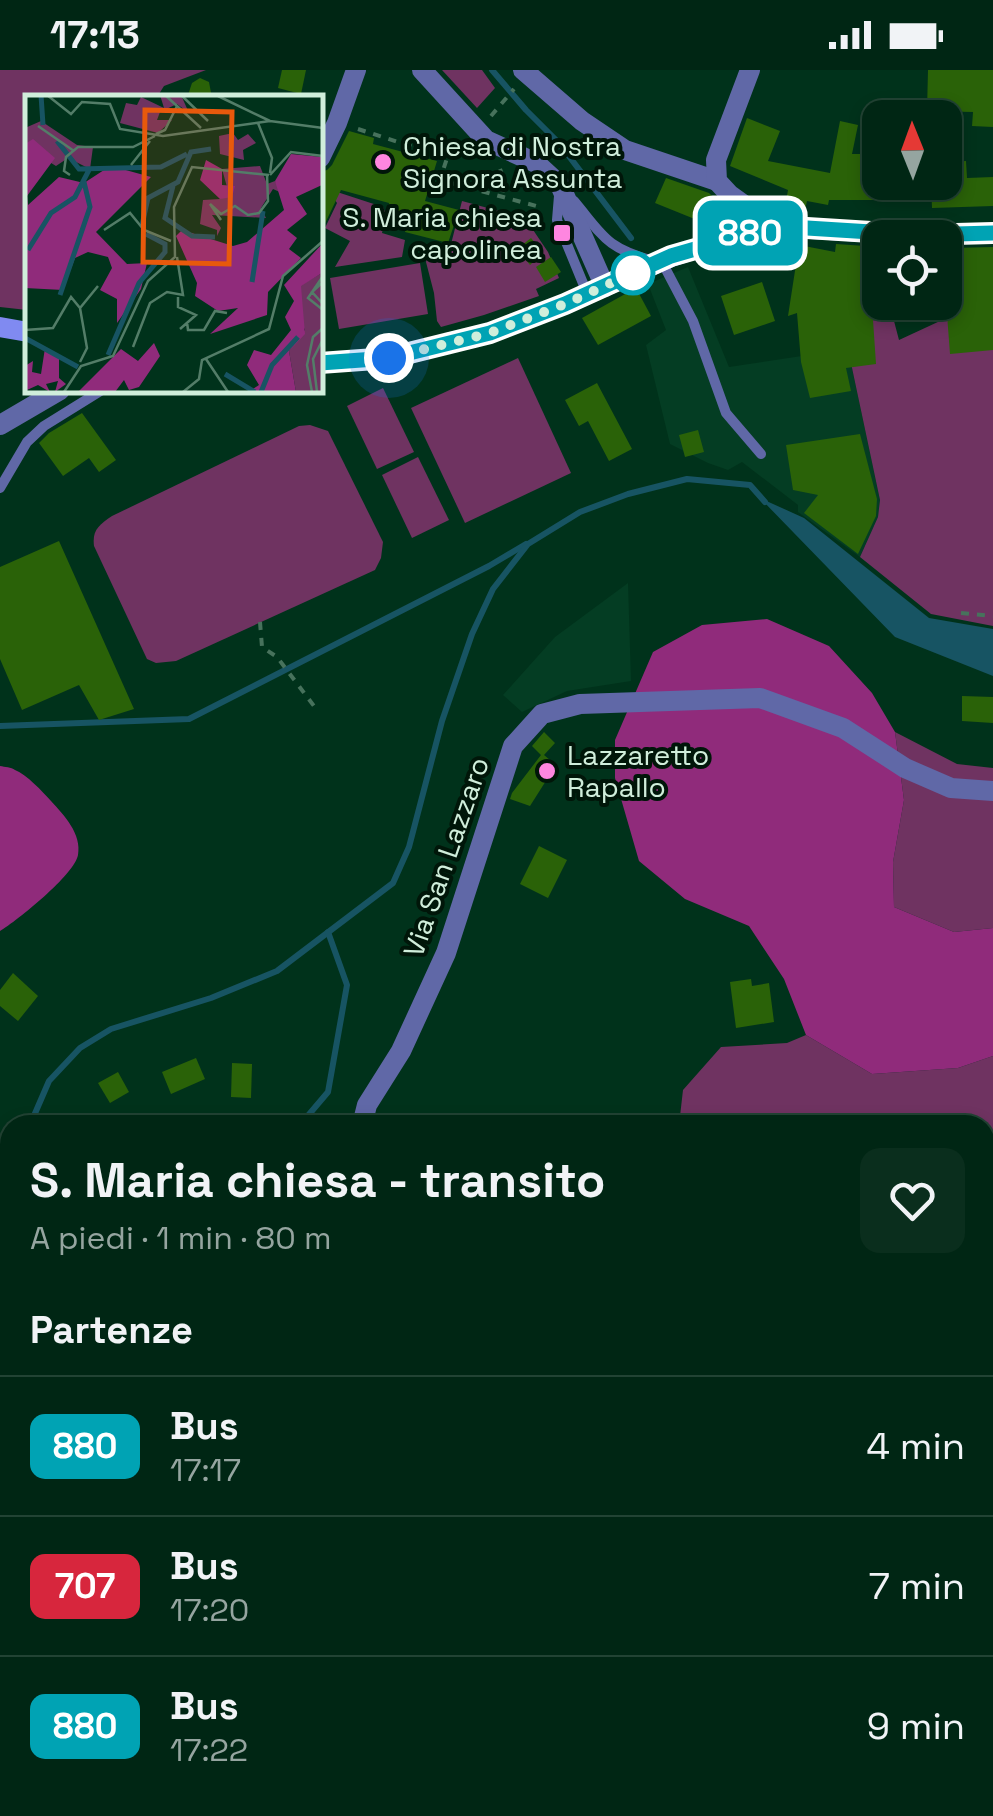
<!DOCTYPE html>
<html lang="it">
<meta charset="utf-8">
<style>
:root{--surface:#002614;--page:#0a2e1d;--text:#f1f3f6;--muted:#95a5a0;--line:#224334}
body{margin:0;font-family:"Space Grotesk",sans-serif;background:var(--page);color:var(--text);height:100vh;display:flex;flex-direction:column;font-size:38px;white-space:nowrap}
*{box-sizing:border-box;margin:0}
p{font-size:32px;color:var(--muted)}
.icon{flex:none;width:55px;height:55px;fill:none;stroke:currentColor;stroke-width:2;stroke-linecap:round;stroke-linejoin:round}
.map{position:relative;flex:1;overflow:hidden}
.side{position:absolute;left:0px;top:1045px;width:995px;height:702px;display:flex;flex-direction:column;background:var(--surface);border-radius:30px 30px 0 0;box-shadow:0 5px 15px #0003,0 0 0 2px var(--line)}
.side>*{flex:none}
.badge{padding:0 20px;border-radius:15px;font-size:35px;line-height:65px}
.needle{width:65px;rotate:359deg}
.buttons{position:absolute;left:862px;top:30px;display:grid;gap:20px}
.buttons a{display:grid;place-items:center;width:100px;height:100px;border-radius:20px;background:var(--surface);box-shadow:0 5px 15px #0003,0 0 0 2px var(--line);font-size:50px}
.you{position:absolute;width:50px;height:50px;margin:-25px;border:8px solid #fff;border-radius:50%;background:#1a73e8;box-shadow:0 0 0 15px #1a73e833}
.map>.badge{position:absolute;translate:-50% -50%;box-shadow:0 0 0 5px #fff}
h2{padding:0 30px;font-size:38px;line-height:90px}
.round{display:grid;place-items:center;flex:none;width:105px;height:105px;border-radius:20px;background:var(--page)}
.overview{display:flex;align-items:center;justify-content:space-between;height:170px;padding:0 30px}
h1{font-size:48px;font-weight:600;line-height:75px}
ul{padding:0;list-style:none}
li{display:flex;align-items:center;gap:30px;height:140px;padding:0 30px;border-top:2px solid var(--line)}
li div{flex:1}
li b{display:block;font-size:38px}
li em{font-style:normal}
li .badge{min-width:110px;font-weight:700;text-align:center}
.status{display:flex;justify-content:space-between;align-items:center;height:70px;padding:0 50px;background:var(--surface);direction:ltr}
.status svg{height:28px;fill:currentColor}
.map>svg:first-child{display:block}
</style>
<div class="status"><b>17:13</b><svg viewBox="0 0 49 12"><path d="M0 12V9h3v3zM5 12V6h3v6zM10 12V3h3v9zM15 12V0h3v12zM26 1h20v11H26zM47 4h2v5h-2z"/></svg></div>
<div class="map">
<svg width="993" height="1746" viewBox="0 0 993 1746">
<rect width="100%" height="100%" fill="#00321b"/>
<g fill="#043d23">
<polygon points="688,197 729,297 848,279 880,430 878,447 860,487 798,442 798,435 742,392 728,400 708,393 670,374 646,275 666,260 648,214"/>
<polygon points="628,513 631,611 567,621 522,642 503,625 555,567"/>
</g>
<g fill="#6f3361">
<polygon points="0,0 206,0 164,16 157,27 28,28 27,240 0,237"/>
<polygon points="442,0 482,0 495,18 477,38"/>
<polygon points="331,120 383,137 386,144 382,163 405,170 402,187 335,197 350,171 325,158 337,133 329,121"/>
<polygon points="462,131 525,148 548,182 559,208 536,219 539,226 484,245 441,257 437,251 434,223 426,192 431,173 450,178"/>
<polygon points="420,193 428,244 339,259 330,208"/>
<polygon points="993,245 993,556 931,544 860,487 878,447 880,430 848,279 866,250 894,251 899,270 940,251"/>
<polygon points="518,288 571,403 465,453 411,338"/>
<polygon points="383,318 414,382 377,399 347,336"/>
<path d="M310 355 328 361 383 472 381 488 375 500 176 591 156 593 147 589 94 476C92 460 99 455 112 446L299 356Z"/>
<polygon points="418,387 449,450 412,468 382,405"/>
<polygon points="895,662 957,694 993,698 993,858 954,862 894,837 893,792 904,730"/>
<polygon points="806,965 872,1004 958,998 993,986 993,1225 985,1226 985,1055 679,1055 683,1020 721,977 787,973"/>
</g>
<g fill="#902b7b">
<polygon points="767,549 829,576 872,623 895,662 904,730 893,792 894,837 954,862 993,858 993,986 958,998 872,1004 806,965 784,909 749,856 685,829 639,791 615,708 615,670 653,582 702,555"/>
<path d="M0 696C5 697 11 697 15 700 27 705 42 721 51 731 64 745 82 764 78 785 75 804 17 851 0 861Z"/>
<polygon points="985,1525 993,1527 993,1746 517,1746 517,1738 985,1738"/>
</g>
<polygon fill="#175463" points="760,428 804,448 929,548 993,559 993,606 895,567"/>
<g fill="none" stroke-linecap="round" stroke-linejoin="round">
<g stroke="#175463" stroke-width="6">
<polyline points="492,0 526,40 559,73 631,168"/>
<polyline points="0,656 189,649 489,496 526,474"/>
<polyline points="30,1055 49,1011 80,978 111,959 211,928 277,901 393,813 409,777 442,651 472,564 493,519 528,474 580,442 628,424 687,409 750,415 765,432"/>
<polyline points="300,1055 328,1022 347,915 328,862"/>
<polyline points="0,1183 10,1133"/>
<polyline points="0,1393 10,1403"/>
<polyline points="175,1746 181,1738"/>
</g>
</g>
<g fill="#2a6208">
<polygon points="282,0 306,0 301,24 278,18"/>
<polygon points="928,0 993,0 993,57 972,56 973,42 927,41"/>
<polygon points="200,8 209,12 212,28 187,28 192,13"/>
<polygon points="747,48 780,61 768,91 830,103 840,51 858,55 852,84 880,84 881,130 829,130 828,135 807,131 805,140 785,137 788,120 730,96"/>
<polygon points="349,61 374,68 373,74 437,91 425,131 459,140 448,173 405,162 407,144 388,139 389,133 341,120 320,164 320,102 327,100 332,95"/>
<polygon points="966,91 967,108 993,107 993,136 932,138 931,112 945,112 945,92"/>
<polygon points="666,108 709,123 717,131 707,154 655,133"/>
<polygon points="531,168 543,183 530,195 517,179"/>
<polygon points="836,174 880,177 880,232 934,232 934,248 873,250 876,294 846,298 851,321 810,328 801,292 797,243 788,246 799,175 835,182"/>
<polygon points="993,177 993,280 950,284 946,231 952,231 952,178"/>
<polygon points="551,187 561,202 545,212 536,197"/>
<polygon points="762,212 775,251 734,265 721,226"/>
<polygon points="636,218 651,246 598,275 582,248"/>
<polygon points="597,313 632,379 609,391 588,351 579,356 565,330"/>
<polygon points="82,343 116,390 99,402 89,388 63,406 39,373 49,363"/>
<polygon points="698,360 704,382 685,387 679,365"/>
<polygon points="860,364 877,429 876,446 858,484 804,443 818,425 793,420 786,375"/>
<polygon points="59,471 134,639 99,650 79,615 22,640 0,589 0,497"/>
<polygon points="962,626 993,627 993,653 962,651"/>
<polygon points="544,662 555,673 544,685 556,695 530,736 510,729 512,723 541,685 532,676"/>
<polygon points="539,776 567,790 548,828 520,814"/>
<polygon points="13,903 38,926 18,951 0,936 0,920"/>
<polygon points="751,909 752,916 769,913 774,952 736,958 730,912"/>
<polygon points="196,988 205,1009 171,1024 162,1002"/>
<polygon points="232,993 252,994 251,1028 231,1027"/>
<polygon points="118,1002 129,1022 110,1033 98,1013"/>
</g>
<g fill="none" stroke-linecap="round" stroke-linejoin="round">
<g stroke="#47725c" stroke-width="4" stroke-dasharray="8 8" stroke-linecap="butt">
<polyline points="221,28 230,25 234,28"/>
<polyline points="491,46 514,19"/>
<polyline points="358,59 447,88 440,110 540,137"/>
<polyline points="500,99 504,110 502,127"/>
<polyline points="961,543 993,546"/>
<polyline points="260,552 262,577 277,587 317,640"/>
</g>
<g stroke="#6068a7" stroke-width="10">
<polyline points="559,126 557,150 587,223"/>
<path d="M574 131C604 167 605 177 653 191"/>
<polyline points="662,192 693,251 726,343 761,384"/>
<polyline points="0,418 27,372 44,356 102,320"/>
</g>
<g stroke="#6068a7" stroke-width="20">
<polyline points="422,0 486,70 536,93 560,115 605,217"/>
<polyline points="523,0 582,51 625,80 717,111"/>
<polyline points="750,0 716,90 717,111 730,125 775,157"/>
<polyline points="320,88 337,53 356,0"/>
<polyline points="0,355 60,320"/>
<polyline points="362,1055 367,1035 401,981 446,883 513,676 542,644 580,634 760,628 843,658 905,698 951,718 993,721"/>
<polyline points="985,1140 993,1132"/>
<polyline points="0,1374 10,1381"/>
<polyline points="300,1746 310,1738"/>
<polyline points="383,1746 383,1738"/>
</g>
<g stroke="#808af1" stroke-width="20">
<polyline points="0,257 28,262"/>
<polyline points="320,293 389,288 490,263 565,234 671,187 736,166 775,157 919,165 993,163"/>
</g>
</g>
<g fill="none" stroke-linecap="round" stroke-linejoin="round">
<defs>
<polyline id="line" points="320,293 389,288 490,263 565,234 671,186 775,156 919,165 993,163"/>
</defs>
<use href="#line" stroke="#fff" stroke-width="22"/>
<use href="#line" stroke="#00a3b4" stroke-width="15"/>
<polyline stroke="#d0eedb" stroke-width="10" stroke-dasharray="0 18" points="389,288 490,263 565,234 633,203"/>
</g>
<g fill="#fe86e0" stroke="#001609" stroke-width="4">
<circle cx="383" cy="92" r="10"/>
<rect x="552" y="153" width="20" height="20" rx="5"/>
<circle cx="547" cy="701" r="10"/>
</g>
<circle fill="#fff" stroke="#00a3b4" stroke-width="5" cx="633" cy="203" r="20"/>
<g text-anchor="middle" stroke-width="8" stroke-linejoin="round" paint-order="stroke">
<g font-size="28" fill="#d0eedb" stroke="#001609" text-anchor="start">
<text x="403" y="86">Chiesa di Nostra<tspan x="403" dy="32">Signora Assunta</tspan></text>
<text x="542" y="157" text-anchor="end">S. Maria chiesa<tspan x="542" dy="32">capolinea</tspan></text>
<text x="567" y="695">Lazzaretto<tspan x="567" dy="32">Rapallo</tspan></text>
</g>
<g font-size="28" fill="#d0eedb" stroke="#001609">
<text transform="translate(446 787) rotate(-71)" y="10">Via San Lazzaro</text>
</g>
</g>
<g transform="translate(25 25)">
<rect width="298" height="298" fill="#00321b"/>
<path d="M135 0H156L164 18 152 9 135 17 132 25H147L133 38 95 28 101 8 112 10 116 2 139 13ZM16 26 52 50 68 52 65 74 43 63 31 71 0 52V33ZM208 38 213 45 223 39 231 48 218 55 219 65 195 59 194 41ZM235 71 242 89 250 86 257 98 248 94 236 113 241 123 187 120 196 133 192 141V135L175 129 178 105 195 104 202 92 197 74ZM297 178V297H271L264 256 280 235 273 219 276 190Z" fill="#6f3361"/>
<path d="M8 44 30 63 2 101 3 110 34 82 59 88 79 75 97 74 126 82 71 137 102 169 122 168 116 194 92 228V204L75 195 87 173 83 162 63 157 50 163 38 195 0 193V49ZM266 59 297 62V90L271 102 282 119 262 135 272 143 264 154 276 163 243 197 242 220 185 239 213 213 193 216 170 201 172 188 151 141 157 135 208 151 222 147 259 115 250 86ZM181 65 197 74V90L210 91 207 102 195 104 175 85ZM297 149V178L276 191 280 239 264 256 271 297H223L234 290 222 270 229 255 246 260 266 235 260 222 269 206 259 190ZM129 248 135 261 114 292 104 295 99 285 90 297H53L96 254 113 266ZM20 253 34 260V283L41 289 30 297 33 286 21 289 25 297 13 290 2 295 0 271 8 266 7 277 16 279Z" fill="#902b7b"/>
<path fill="none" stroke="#175463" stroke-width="5" d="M16 0 18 30M32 46 54 74 136 72 162 59M148 91 140 123 167 141 190 142M117 130 123 103 153 87 166 57 186 54M3 155 26 118 50 102 64 75M227 187 238 116M35 200 65 112 59 87M0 243 53 272M83 260 114 188 140 157V149L121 139M200 279 230 297M236 297 247 270 273 242"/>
<path fill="none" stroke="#537d68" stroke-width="2.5" d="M22 0 46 19 57 7 85 9 95 34 138 41 245 26 298 33M140 0 176 33M156 0 183 26M193 1 245 26M233 28 247 63 245 78M13 31 49 56M131 39 140 35 152 11M106 70 125 46M45 80 39 76 41 62 53 52H108L130 41M245 80 266 57 298 61M196 125 185 109 196 119 210 111 223 120 234 118 243 106 242 79M79 135 105 118 119 135 146 146M298 181 283 203 298 215M298 187 287 197 298 209M153 202V212L171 220 155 234M162 227 163 235H179L190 216 202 218M0 235 28 233 46 202 55 213 73 191M108 252 125 208 142 197 158 200 152 162M181 264 203 297M55 267 62 253 55 213M39 297 56 271 88 261 123 186 150 162 149 112 167 72 244 80M158 297 174 284 177 265 244 234 258 181 298 146M287 297 282 270 288 242 298 233M292 297 288 264 298 244"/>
<path fill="#e8590c" fill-opacity="0.15" stroke="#e8590c" stroke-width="5" d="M120 15 207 17 204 169 118 167Z"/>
<rect width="298" height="298" fill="none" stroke="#d0eedb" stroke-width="5"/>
</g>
</svg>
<div class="buttons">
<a><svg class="needle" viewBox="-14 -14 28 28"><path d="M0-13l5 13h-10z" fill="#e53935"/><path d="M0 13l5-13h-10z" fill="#95a5a0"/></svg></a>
<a><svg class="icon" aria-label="locate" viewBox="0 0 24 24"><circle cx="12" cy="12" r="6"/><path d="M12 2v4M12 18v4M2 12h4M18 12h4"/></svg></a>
</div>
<div class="you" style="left:389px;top:288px"></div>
<b class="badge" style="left:750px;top:163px;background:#00a3b4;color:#fff">880</b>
<section class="side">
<div class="overview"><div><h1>S. Maria chiesa - transito</h1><p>A piedi · 1 min · 80 m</p></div><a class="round"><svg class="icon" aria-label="heart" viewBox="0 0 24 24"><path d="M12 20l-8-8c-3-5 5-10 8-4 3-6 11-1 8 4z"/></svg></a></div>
<h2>Partenze</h2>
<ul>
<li><span class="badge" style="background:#00a3b4;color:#fff">880</span><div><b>Bus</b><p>17:17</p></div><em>4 min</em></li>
<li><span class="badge" style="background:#d7263d;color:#fff">707</span><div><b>Bus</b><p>17:20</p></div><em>7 min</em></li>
<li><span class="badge" style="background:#00a3b4;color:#fff">880</span><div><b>Bus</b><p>17:22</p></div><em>9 min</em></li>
</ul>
</section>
</div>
